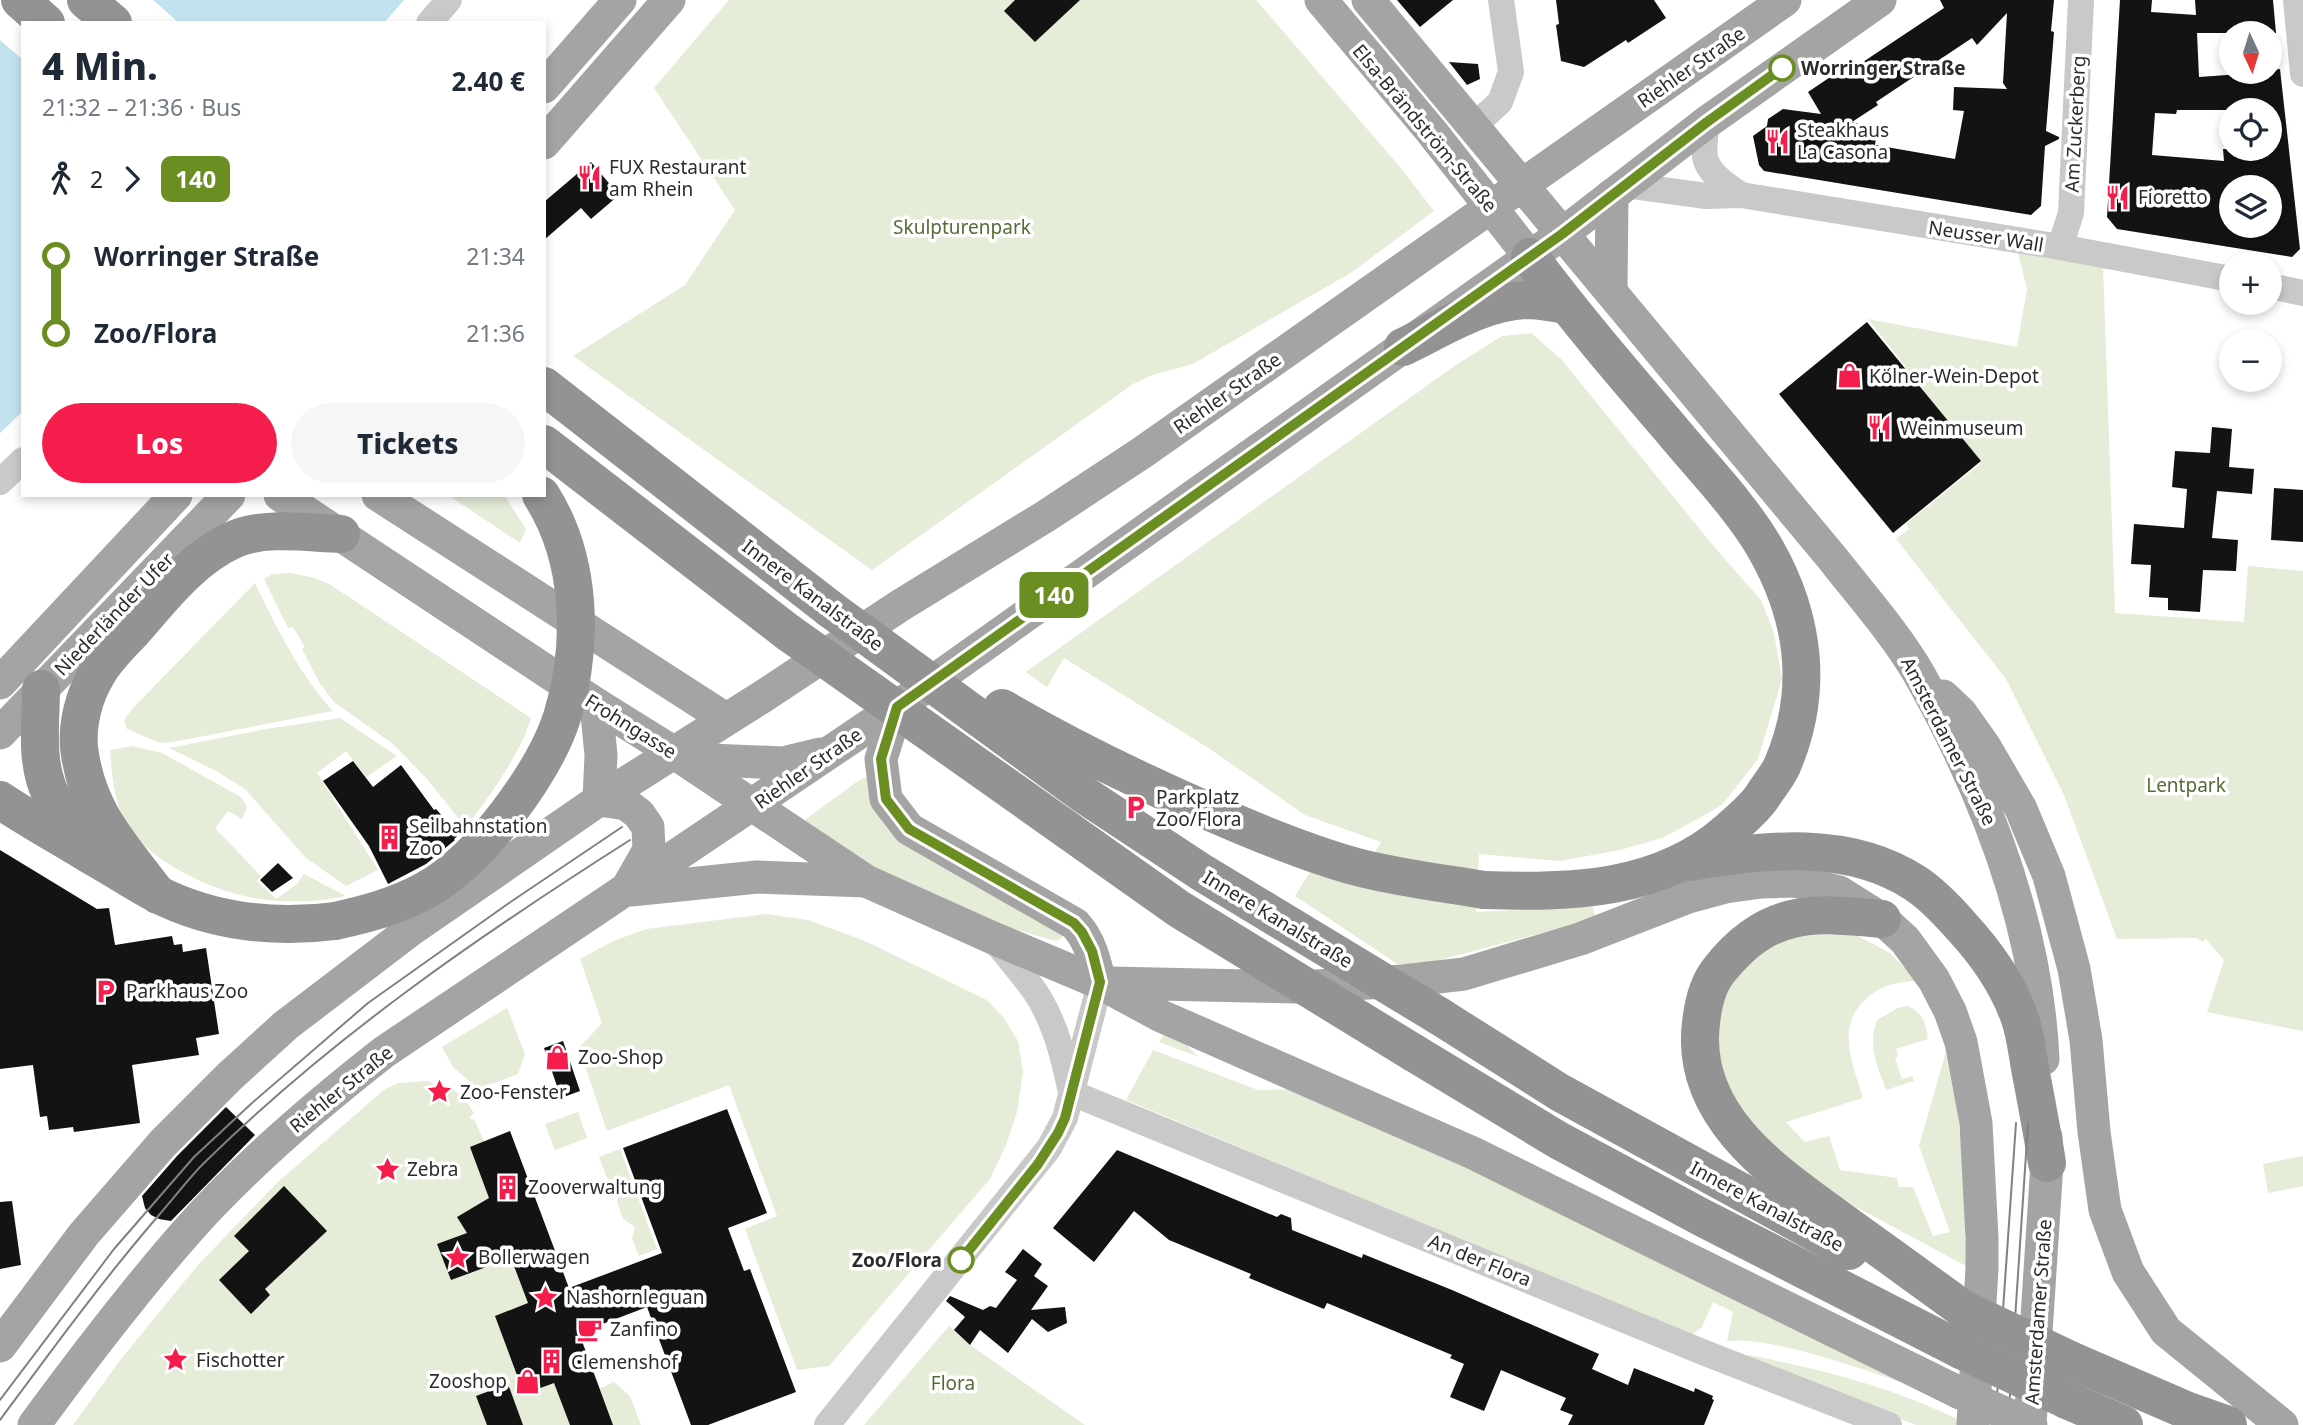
<!DOCTYPE html>
<html lang="de">
<meta charset="utf-8">
<style>
:root{--surface:#fff;--page:#f6f6f7;--text:#1f2937;--muted:#747a83;--accent:#f41d4b}
body{margin:0;font-family:"Noto Sans",sans-serif;background:var(--page);color:var(--text);height:100vh;display:flex;flex-direction:column;font-size:26px;white-space:nowrap}
*{box-sizing:border-box;margin:0}
p{font-size:23px;color:var(--muted)}
.icon{flex:none;width:38px;height:38px;fill:none;stroke:currentColor;stroke-width:2;stroke-linecap:round;stroke-linejoin:round}
.map{position:relative;flex:1;overflow:hidden}
.drawer{position:absolute;left:21px;top:21px;width:525px;height:476px;display:flex;flex-direction:column;background:var(--surface);border-radius:0px;box-shadow:0 4px 10px #0003}
.drawer>*{flex:none}
.badge{padding:0 14px;border-radius:10px;font-size:24px;line-height:46px}
.needle{width:46px;rotate:176deg}
.buttons{position:absolute;left:2219px;top:21px;display:grid;gap:14px}
.buttons a{display:grid;place-items:center;width:63px;height:63px;border-radius:50%;background:var(--surface);box-shadow:0 4px 10px #0003;font-size:35px}
.map>.badge{position:absolute;translate:-50% -50%;box-shadow:0 0 0 4px #fff}
.legs{display:flex;align-items:center;gap:10px;height:77px;padding:0 21px;font-size:23px}
.legs p{margin-inline-start:auto}
.summary{display:flex;align-items:center;justify-content:space-between;height:119px;padding:0 21px}
h1{font-size:38px;font-weight:800;line-height:52px}
.primary-button{display:flex;gap:14px;margin-top:auto;padding:14px 21px}
.primary-button a{flex:1;height:80px;border-radius:42px;background:var(--accent);color:#fff;font-size:28px;font-weight:800;line-height:80px;text-align:center}
.primary-button a+a{background:var(--page);color:var(--text)}
ul{padding:0 21px;list-style:none}
li{display:flex;align-items:center;gap:24px;height:77px;font-size:26px}
li i{display:grid;place-items:center;width:10px;height:100%;margin:0 9px;background:currentColor}
li i::after{content:'';width:18px;height:18px;margin:-9px;border:5px solid;border-radius:50%;background:var(--surface)}
li p{margin-inline-start:auto}
li:first-child i{background:linear-gradient(#0000 50%,currentColor 0)}
li:last-child i{background:linear-gradient(currentColor 50%,#0000 0)}
.map>svg:first-child{display:block}
</style>
<div class="map">
<svg width="2303" height="1425" viewBox="0 0 2303 1425">
<rect width="100%" height="100%" fill="#fff"/>
<g fill="#e5ecd8">
<polygon points="729,0 1256,0 1400,167 1434,211 1352,272 1193,364 1152,375 1133,384 872,570 573,356 685,285 735,210 654,88"/>
<polygon points="2018,253 2103,264 2115,613 2244,622 2248,566 2303,571 2303,1031 2207,1012 2224,960 2206,939 2203,942 2197,938 2117,939 2064,795 2006,679 1896,539 1909,529 1906,524 1981,463 1868,319 2017,347 2027,289"/>
<polygon points="1531,333 1561,359 1716,549 1761,600 1774,633 1782,679 1758,759 1722,805 1694,821 1662,838 1620,850 1560,861 1479,854 1476,912 1593,907 1596,919 1405,969 1295,896 1310,872 1357,885 1381,842 1305,815 1210,749 1064,658 1047,687 1026,672 1456,365 1502,336"/>
<polygon points="448,495 504,495 526,529 520,543"/>
<path d="M291 573 315 578 331 585 531 718C523 748 492 793 473 818L459 819 427 779 393 744 334 702 319 682 302 649 305 647 293 627 288 628 264 579 272 574Z"/>
<path d="M255 583C275 625 301 677 333 711L173 742 160 743 127 729 124 720 132 709Z"/>
<polygon points="340,718 397,756 366,777 346,751 317,773 378,870 346,886 306,858 245,789 216,771 169,748 266,729"/>
<path d="M132 746 162 753 241 797 247 807 242 819 228 811 215 828 261 876 257 881 276 899 297 884 304 874 346 896C283 909 226 899 172 866 155 855 139 844 128 827 114 803 112 777 110 750Z"/>
<path d="M868 776 876 794 1063 934 1061 939 1056 941C1013 929 969 916 928 896 885 874 843 848 802 822L855 783Z"/>
<polygon points="767,914 808,920 865,941 987,1000 1004,1018 1018,1041 1023,1072 1017,1112 1006,1145 990,1179 829,1366 797,1370 745,1229 777,1216 729,1085 607,1131 579,1048 602,1023 580,959 613,941 646,929"/>
<path d="M1854 934 1890 953 1917 981C1896 982 1881 985 1866 999 1835 1026 1853 1065 1863 1098L1786 1122 1805 1142 1829 1136 1840 1170 1897 1178 1899 1187H1913L1933 1236 1950 1232 1919 1146 1947 1048 1946 1055 1958 1114 1963 1163 1966 1266 1858 1208 1770 1151 1734 1108 1713 1034 1733 974 1787 936Z"/>
<path d="M1908 1006C1924 1014 1925 1022 1928 1039L1896 1049 1898 1057 1895 1058 1902 1079 1912 1076 1914 1081 1886 1090C1877 1064 1867 1047 1877 1020L1898 1008Z"/>
<polygon points="507,1008 525,1054 518,1074 478,1089 453,1067 442,1047"/>
<polygon points="1167,1030 1174,1033 1199,1057 1159,1042"/>
<path d="M1153 1050 1258 1090 1297 1089 1467 1164 1901 1382C1858 1368 1771 1336 1727 1341L1733 1312 1713 1302 1702 1327 1691 1335 1126 1100Z"/>
<polygon points="424,1081 429,1081 436,1087 436,1092 443,1095 446,1090 452,1089 464,1098 474,1113 470,1117 472,1120 474,1119 583,1358 588,1356 600,1388 614,1382 630,1396 641,1425 73,1425 121,1359 198,1265 279,1181 385,1089 399,1083"/>
<polygon points="578,1112 587,1138 555,1150 545,1124"/>
<polygon points="620,1149 657,1249 639,1256 632,1239 635,1227 623,1219 617,1202 621,1187 607,1178 599,1157"/>
<polygon points="2303,1156 2303,1186 2268,1193 2263,1164"/>
<polygon points="949,1326 970,1345 1085,1425 864,1425"/>
<path d="M1749 1355C1820 1369 1892 1387 1957 1419V1425H1916L1746 1358Z"/>
</g>
<polygon fill="#c2e3ee" points="0,0 404,0 384,23 23,23 23,411 0,433"/>
<polygon fill="#fff" points="0,0 153,0 179,23 23,23 23,60 0,40"/>
<g fill="#131313" fill-rule="evenodd">
<polygon points="1015,0 1080,0 1035,42 1004,11"/>
<polygon points="1397,0 1453,0 1420,27"/>
<polygon points="1556,0 1654,0 1666,18 1628,43 1626,40 1584,67 1561,61 1556,25 1559,24"/>
<path d="M1940 0H2054L2051 31 2054 32 2046 131 2059 137V139L2045 146 2041 206 2031 215 1764 171 1759 165 1753 136 1767 126 1768 119 1783 109 1821 114 1808 92 1854 61 1857 66 1944 8ZM2007 13 2003 83 2007 89 1954 87 1953 110 1964 111 1955 159 1875 145 1877 130 1852 122 1878 105 1876 102 1972 38 1977 45Z"/>
<path d="M2120 0H2152L2151 12 2196 15 2195 0H2273L2276 33H2197L2199 77 2270 72V70L2280 69 2300 249 2292 257 2117 229 2107 217ZM2177 110H2270V149H2223L2224 161 2152 155 2155 113 2176 114ZM2231 187H2270V226H2231Z"/>
<polygon points="1449,62 1478,64 1480,79 1467,85"/>
<polygon points="591,162 619,195 591,219 581,208 544,240 544,202"/>
<polygon points="1867,322 1981,461 1893,533 1779,394"/>
<polygon points="2212,427 2232,429 2229,467 2254,469 2252,494 2217,491 2212,538 2238,540 2236,571 2203,570 2200,612 2168,610 2168,598 2149,597 2151,565 2131,564 2134,524 2184,528 2187,489 2172,487 2175,451 2210,453"/>
<polygon points="2274,488 2303,490 2303,542 2271,540"/>
<polygon points="353,761 373,787 401,765 434,810 436,809 459,835 454,839 455,840 426,864 388,884 369,846 323,781"/>
<polygon points="0,850 97,909 109,908 115,945 172,936 174,945 182,944 183,952 206,948 219,1034 196,1038 199,1055 132,1065 140,1123 74,1132 73,1127 49,1130 47,1116 40,1117 33,1065 0,1069"/>
<polygon points="278,863 293,878 272,892 260,880"/>
<polygon points="563,1041 580,1091 561,1098 544,1048"/>
<polygon points="226,1107 255,1135 171,1221 159,1219 151,1215 145,1208 142,1196 177,1156"/>
<polygon points="727,1109 767,1213 728,1228 744,1271 750,1269 796,1392 708,1425 691,1425 647,1307 579,1333 613,1425 570,1425 554,1383 524,1394 495,1316 528,1303 511,1258 451,1280 437,1244 467,1233 457,1217 489,1198 470,1147 510,1131 569,1288 662,1253 623,1148"/>
<polygon points="1117,1150 1277,1217 1281,1214 1291,1218 1292,1230 1362,1258 1363,1254 1452,1290 1599,1354 1592,1369 1628,1385 1634,1368 1694,1392 1695,1388 1713,1396 1712,1399 1714,1400 1704,1425 1568,1425 1573,1415 1560,1410 1566,1398 1501,1370 1484,1411 1450,1397 1464,1364 1450,1358 1452,1355 1327,1303 1324,1309 1249,1278 1251,1274 1169,1240 1134,1211 1094,1262 1053,1228"/>
<polygon points="284,1186 327,1231 265,1289 270,1295 251,1314 219,1280 249,1251 234,1236"/>
<polygon points="12,1201 21,1265 0,1269 0,1202"/>
<polygon points="1023,1249 1042,1264 1034,1276 1048,1286 1031,1310 1065,1307 1067,1323 1048,1332 1032,1319 1008,1353 980,1330 970,1345 954,1330 965,1317 946,1301 950,1296 983,1310 990,1306 996,1308 1017,1280 1005,1272"/>
<polygon points="508,1384 523,1425 487,1425 476,1396"/>
</g>
<g fill="none" stroke-linecap="round" stroke-linejoin="round">
<g stroke="#c9c9c9" stroke-width="26">
<polyline points="2296,0 2303,74"/>
<polyline points="429,23 449,0"/>
<path d="M1707 122C1706 132 1703 147 1705 157 1708 174 1728 186 1741 195"/>
<polyline points="1474,126 1500,102 1511,72 1501,0"/>
<polyline points="1626,185 1706,196 1741,195 2060,247 2231,279"/>
<polyline points="2060,247 2071,213 2081,0"/>
<polyline points="2270,286 2303,293"/>
<polyline points="0,482 23,460"/>
<path d="M993 938C1006 955 1021 972 1034 990 1054 1019 1063 1054 1070 1088"/>
<polyline points="1072,1093 1705,1353 1889,1425"/>
<polyline points="827,1425 1049,1148 1065,1118 1100,983"/>
</g>
<g stroke="#a4a4a4" stroke-width="33">
<polyline points="1321,0 1431,131 1530,257"/>
<path d="M1368 0 1833 559C1862 596 1895 633 1919 674 1985 791 2037 923 2043 1059"/>
<polyline points="544,87 620,0"/>
<polyline points="544,143 669,0"/>
<polyline points="1611,291 1612,195"/>
<polyline points="280,495 596,704 673,752 866,881 993,938 1100,983 1161,1016 1473,1153 1958,1392"/>
<polyline points="378,495 726,719"/>
<polyline points="0,683 176,495"/>
<polyline points="1943,696 1961,713 1985,747 2021,809 2049,876 2074,969 2086,1040 2094,1132 2105,1210 2128,1272 2166,1331 2282,1425"/>
<polyline points="596,704 601,755 599,800 626,804 639,814 648,827 649,850 629,885"/>
<path d="M897 707 881 759 886 799 909 829 1075 924C1090 940 1095 961 1100 983"/>
<polyline points="0,733 229,495"/>
<polyline points="683,754 710,760 783,763 820,754"/>
<polyline points="631,890 757,877 866,881"/>
<polyline points="1110,983 1298,987 1403,981 1464,974 1580,939 1688,897 1725,887 1762,882 1795,881 1839,892 1882,919 1905,940 1934,980 1950,1011 1961,1042 1976,1123 1982,1238 1982,1268 1973,1425"/>
<polyline points="0,1346 84,1234 163,1143 229,1077 286,1025 412,929 599,800 762,697 901,605 1046,516 1143,452 1785,0"/>
<path d="M34 1425C84 1357 134 1291 190 1228 248 1163 315 1106 384 1052L897 707 1562 234 1707 122 1880 0"/>
<polyline points="2030,1425 2047,1163 2046,1137"/>
</g>
<g stroke="#939393" stroke-width="38">
<polyline points="20,0 46,23"/>
<polyline points="86,0 113,23"/>
<path d="M1403 347C1441 329 1484 301 1527 300 1540 300 1553 303 1566 305"/>
<polyline points="544,386 830,609"/>
<polyline points="544,444 789,633"/>
<path d="M41 689C41 722 35 761 50 793 60 812 74 831 86 849"/>
<path d="M0 800C30 820 61 837 92 856 114 868 135 883 157 894 212 922 275 929 335 921"/>
<path d="M1691 862C1765 849 1849 840 1915 883 1932 894 1948 911 1962 927 1985 952 2007 983 2019 1016 2025 1032 2027 1051 2030 1068 2036 1100 2042 1131 2047 1163"/>
<path d="M1484 890C1570 893 1660 891 1728 831 1740 820 1753 810 1762 797 1768 787 1777 777 1782 766 1814 692 1805 618 1765 548 1740 505 1702 467 1670 428 1622 372 1574 316 1530 257"/>
<path d="M158 895C121 846 86 811 79 747 77 724 84 696 96 676 105 659 120 645 133 631 162 598 193 557 235 539 266 526 308 533 341 534"/>
<path d="M1882 919C1812 912 1768 909 1720 969 1708 983 1703 1004 1701 1023 1689 1119 1780 1176 1847 1225 1886 1253 1924 1281 1963 1309"/>
<polyline points="1439,1016 1559,1092 1849,1251"/>
<polyline points="1414,1053 1558,1140 1701,1217 1961,1350"/>
<polyline points="2070,1360 2188,1411 2228,1425"/>
<polyline points="2067,1400 2124,1425"/>
</g>
<g stroke="#818181" stroke-width="2">
<polyline points="0,1400 114,1249 194,1157 252,1103 368,1003 509,903 622,827"/>
<path d="M0 1420C51 1351 102 1281 159 1215 174 1198 188 1179 204 1163 332 1037 479 936 630 840"/>
<polyline points="1995,1425 2016,1123"/>
<polyline points="2008,1425 2028,1124"/>
</g>
<polyline stroke="#a4a4a4" stroke-width="33" points="1958,1392 2031,1425"/>
<g stroke="#939393" stroke-width="38">
<polyline points="830,609 1086,796 1201,872 1439,1016"/>
<polyline points="789,633 1179,909 1414,1053"/>
<path d="M1002 708C1071 748 1143 783 1217 815 1263 835 1309 854 1357 867 1399 878 1442 883 1484 890"/>
<path d="M335 921C367 914 397 906 426 890 459 871 484 844 507 814 529 785 551 752 562 717 584 645 582 559 541 495"/>
<polyline points="1963,1309 2070,1360"/>
<polyline points="1961,1350 2067,1400"/>
</g>
</g>
<g fill="none" stroke-linecap="round" stroke-linejoin="round">
<defs>
<polyline id="line-1" points="961,1260 1038,1164 1058,1133 1065,1118 1100,982 1092,951 1082,932 1074,923 909,829 886,799 881,759 897,707 1562,234 1707,122 1782,68"/>
</defs>
<use href="#line-1" stroke="#fff" stroke-width="16"/>
<use href="#line-1" stroke="#6b8e23" stroke-width="10"/>
</g>
<defs>
<symbol id="restaurant-bare" viewBox="-9 -9 18 18"><path d="M-5-6h1v4h1v-4h1v4h1v-4h1v5L-1.5 .5V6h-2V.5L-5-1ZM5-6V6H3V1.5H1.5Q1.5-4 5-6Z" fill="#f41d4b" stroke="#fff" stroke-width="2.5" paint-order="stroke"/></symbol>
<symbol id="shop-bare" viewBox="-9 -9 18 18"><path d="M-5-2.5h2.3a2.7 3.5 0 0 1 5.4 0H5L5.5 6h-11ZM-1.5-2.5h3a1.5 2.3 0 0 0-3 0Z" fill="#f41d4b" stroke="#fff" stroke-width="2.5" paint-order="stroke"/></symbol>
<symbol id="parking-bare" viewBox="-9 -9 18 18"><path d="M-3.5-5.5H1a3.5 3.5 0 0 1 0 7H-1V5.5H-3.5ZM-1-3.4V-.6H.8a1.4 1.4 0 0 0 0-2.8Z" fill="#f41d4b" stroke="#fff" stroke-width="2.5" paint-order="stroke"/></symbol>
<symbol id="building-bare" viewBox="-9 -9 18 18"><path d="M-4-6H4V6H1V3H-1V6H-4ZM-2.5-4.3h1.7v1.8h-1.7ZM.8-4.3h1.7v1.8H.8ZM-2.5-1h1.7V.8h-1.7ZM.8-1h1.7V.8H.8Z" fill="#f41d4b" stroke="#fff" stroke-width="2.5" paint-order="stroke"/></symbol>
<symbol id="sight-bare" viewBox="-9 -9 18 18"><path d="M0-6L1.8-2.2L6-1.7L2.9 1.2L3.7 5.4L0 3.3L-3.7 5.4L-2.9 1.2L-6-1.7L-1.8-2.2Z" fill="#f41d4b" stroke="#fff" stroke-width="2.5" paint-order="stroke"/></symbol>
<symbol id="cafe-bare" viewBox="-9 -9 18 18"><path d="M-5.5-4.5H6V0H3Q3 3.5 0 3.5H-2.5Q-5.5 3.5-5.5 0ZM3-3.2v2h1.7v-2ZM-6 4.5H4V6H-6Z" fill="#f41d4b" stroke="#fff" stroke-width="2.5" paint-order="stroke"/></symbol>
</defs>
<g fill-rule="evenodd">
<use href="#restaurant-bare" x="1760" y="124" width="35" height="35"/>
<use href="#restaurant-bare" x="572" y="160" width="35" height="35"/>
<use href="#restaurant-bare" x="2100" y="180" width="35" height="35"/>
<use href="#shop-bare" x="1832" y="358" width="35" height="35"/>
<use href="#restaurant-bare" x="1862" y="410" width="35" height="35"/>
<use href="#parking-bare" x="1118" y="790" width="35" height="35"/>
<use href="#building-bare" x="372" y="820" width="35" height="35"/>
<use href="#parking-bare" x="88" y="974" width="35" height="35"/>
<use href="#shop-bare" x="540" y="1040" width="35" height="35"/>
<use href="#sight-bare" x="422" y="1074" width="35" height="35"/>
<use href="#sight-bare" x="370" y="1152" width="35" height="35"/>
<use href="#building-bare" x="490" y="1170" width="35" height="35"/>
<use href="#sight-bare" x="440" y="1240" width="35" height="35"/>
<use href="#sight-bare" x="528" y="1280" width="35" height="35"/>
<use href="#cafe-bare" x="572" y="1312" width="35" height="35"/>
<use href="#sight-bare" x="158" y="1342" width="35" height="35"/>
<use href="#building-bare" x="534" y="1344" width="35" height="35"/>
<use href="#shop-bare" x="510" y="1364" width="35" height="35"/>
</g>
<g fill="#fff" stroke="#6b8e23" stroke-width="3.5">
<circle cx="1782" cy="68" r="12"/>
<circle cx="961" cy="1260" r="12"/>
</g>
<g text-anchor="middle" stroke-width="7" stroke-linejoin="round" paint-order="stroke">
<g font-size="19" fill="#2c2c2c" stroke="#fff">
<text transform="translate(1691 67) rotate(-35)" y="7">Riehler Straße</text>
<text transform="translate(2075 124) rotate(-87)" y="7">Am Zuckerberg</text>
<text transform="translate(1425 128) rotate(50)" y="7">Elsa-Brändström-Straße</text>
<text transform="translate(1986 236) rotate(9)" y="7">Neusser Wall</text>
<text transform="translate(1227 393) rotate(-35)" y="7">Riehler Straße</text>
<text transform="translate(813 595) rotate(37)" y="7">Innere Kanalstraße</text>
<text transform="translate(114 614) rotate(-46)" y="7">Niederländer Ufer</text>
<text transform="translate(631 726) rotate(32)" y="7">Frohngasse</text>
<text transform="translate(1949 741) rotate(63)" y="7">Amsterdamer Straße</text>
<text transform="translate(808 768) rotate(-35)" y="7">Riehler Straße</text>
<text transform="translate(1278 919) rotate(31)" y="7">Innere Kanalstraße</text>
<text transform="translate(341 1089) rotate(-39)" y="7">Riehler Straße</text>
<text transform="translate(1767 1206) rotate(28)" y="7">Innere Kanalstraße</text>
<text transform="translate(1480 1260) rotate(22)" y="7">An der Flora</text>
<text transform="translate(2038 1312) rotate(-86)" y="7">Amsterdamer Straße</text>
</g>
<g font-size="19" font-weight="bold" fill="#2c2c2c" stroke="#fff" text-anchor="start">
<text x="1801" y="75">Worringer Straße</text>
<text x="942" y="1267" text-anchor="end">Zoo/Flora</text>
</g>
<g font-size="19" fill="#2c2c2c" stroke="#fff" text-anchor="start">
<text x="1797" y="137">Steakhaus<tspan x="1797" dy="22">La Casona</tspan></text>
<text x="609" y="174">FUX Restaurant<tspan x="609" dy="22">am Rhein</tspan></text>
<text x="2138" y="204">Fioretto</text>
<text x="1869" y="383">Kölner-Wein-Depot</text>
<text x="1900" y="435">Weinmuseum</text>
<text x="1156" y="804">Parkplatz<tspan x="1156" dy="22">Zoo/Flora</tspan></text>
<text x="409" y="833">Seilbahnstation<tspan x="409" dy="22">Zoo</tspan></text>
<text x="126" y="998">Parkhaus Zoo</text>
<text x="578" y="1064">Zoo-Shop</text>
<text x="460" y="1099">Zoo-Fenster</text>
<text x="407" y="1176">Zebra</text>
<text x="528" y="1194">Zooverwaltung</text>
<text x="478" y="1264">Bollerwagen</text>
<text x="566" y="1304">Nashornleguan</text>
<text x="610" y="1336">Zanfino</text>
<text x="196" y="1367">Fischotter</text>
<text x="571" y="1369">Clemenshof</text>
<text x="507" y="1388" text-anchor="end">Zooshop</text>
</g>
<g font-size="19" fill="#566b36" stroke="#fff">
<text x="962" y="234">Skulpturenpark</text>
<text x="2186" y="792">Lentpark</text>
<text x="953" y="1390">Flora</text>
</g>
</g>
</svg>
<div class="buttons">
<a><svg class="needle" viewBox="-14 -14 28 28"><path d="M0-13l5 13h-10z" fill="#e53935"/><path d="M0 13l5-13h-10z" fill="#747a83"/></svg></a>
<a><svg class="icon" aria-label="locate" viewBox="0 0 24 24"><circle cx="12" cy="12" r="6"/><path d="M12 2v4M12 18v4M2 12h4M18 12h4"/></svg></a>
<a><svg class="icon" aria-label="layers" viewBox="0 0 24 24"><path d="M12 4l9 5-9 5-9-5zM3 14l9 5 9-5"/></svg></a>
<a>+</a>
<a>−</a>
</div>
<b class="badge" style="left:1054px;top:595px;background:#6b8e23;color:#fff">140</b>
<section class="drawer">
<div class="summary"><div><h1>4 Min.</h1><p>21:32 – 21:36 · Bus</p></div><b>2.40 €</b></div>
<div class="legs"><svg class="icon" aria-label="walk" viewBox="0 0 24 24"><circle cx="13" cy="4" r="2"/><path d="M13 8l-2 6 4 7M11 14l-3 7M7 12l3-4h3l4 4"/></svg>2<svg class="icon" aria-label="forward" viewBox="0 0 24 24"><path d="M9 5l7 7-7 7"/></svg><b class="badge" style="background:#6b8e23;color:#fff">140</b></div>
<ul>
<li><i style="color:#6b8e23"></i><b>Worringer Straße</b><p>21:34</p></li>
<li><i style="color:#6b8e23"></i><b>Zoo/Flora</b><p>21:36</p></li>
</ul>
<div class="primary-button"><a>Los</a><a>Tickets</a></div>
</section>
</div>
